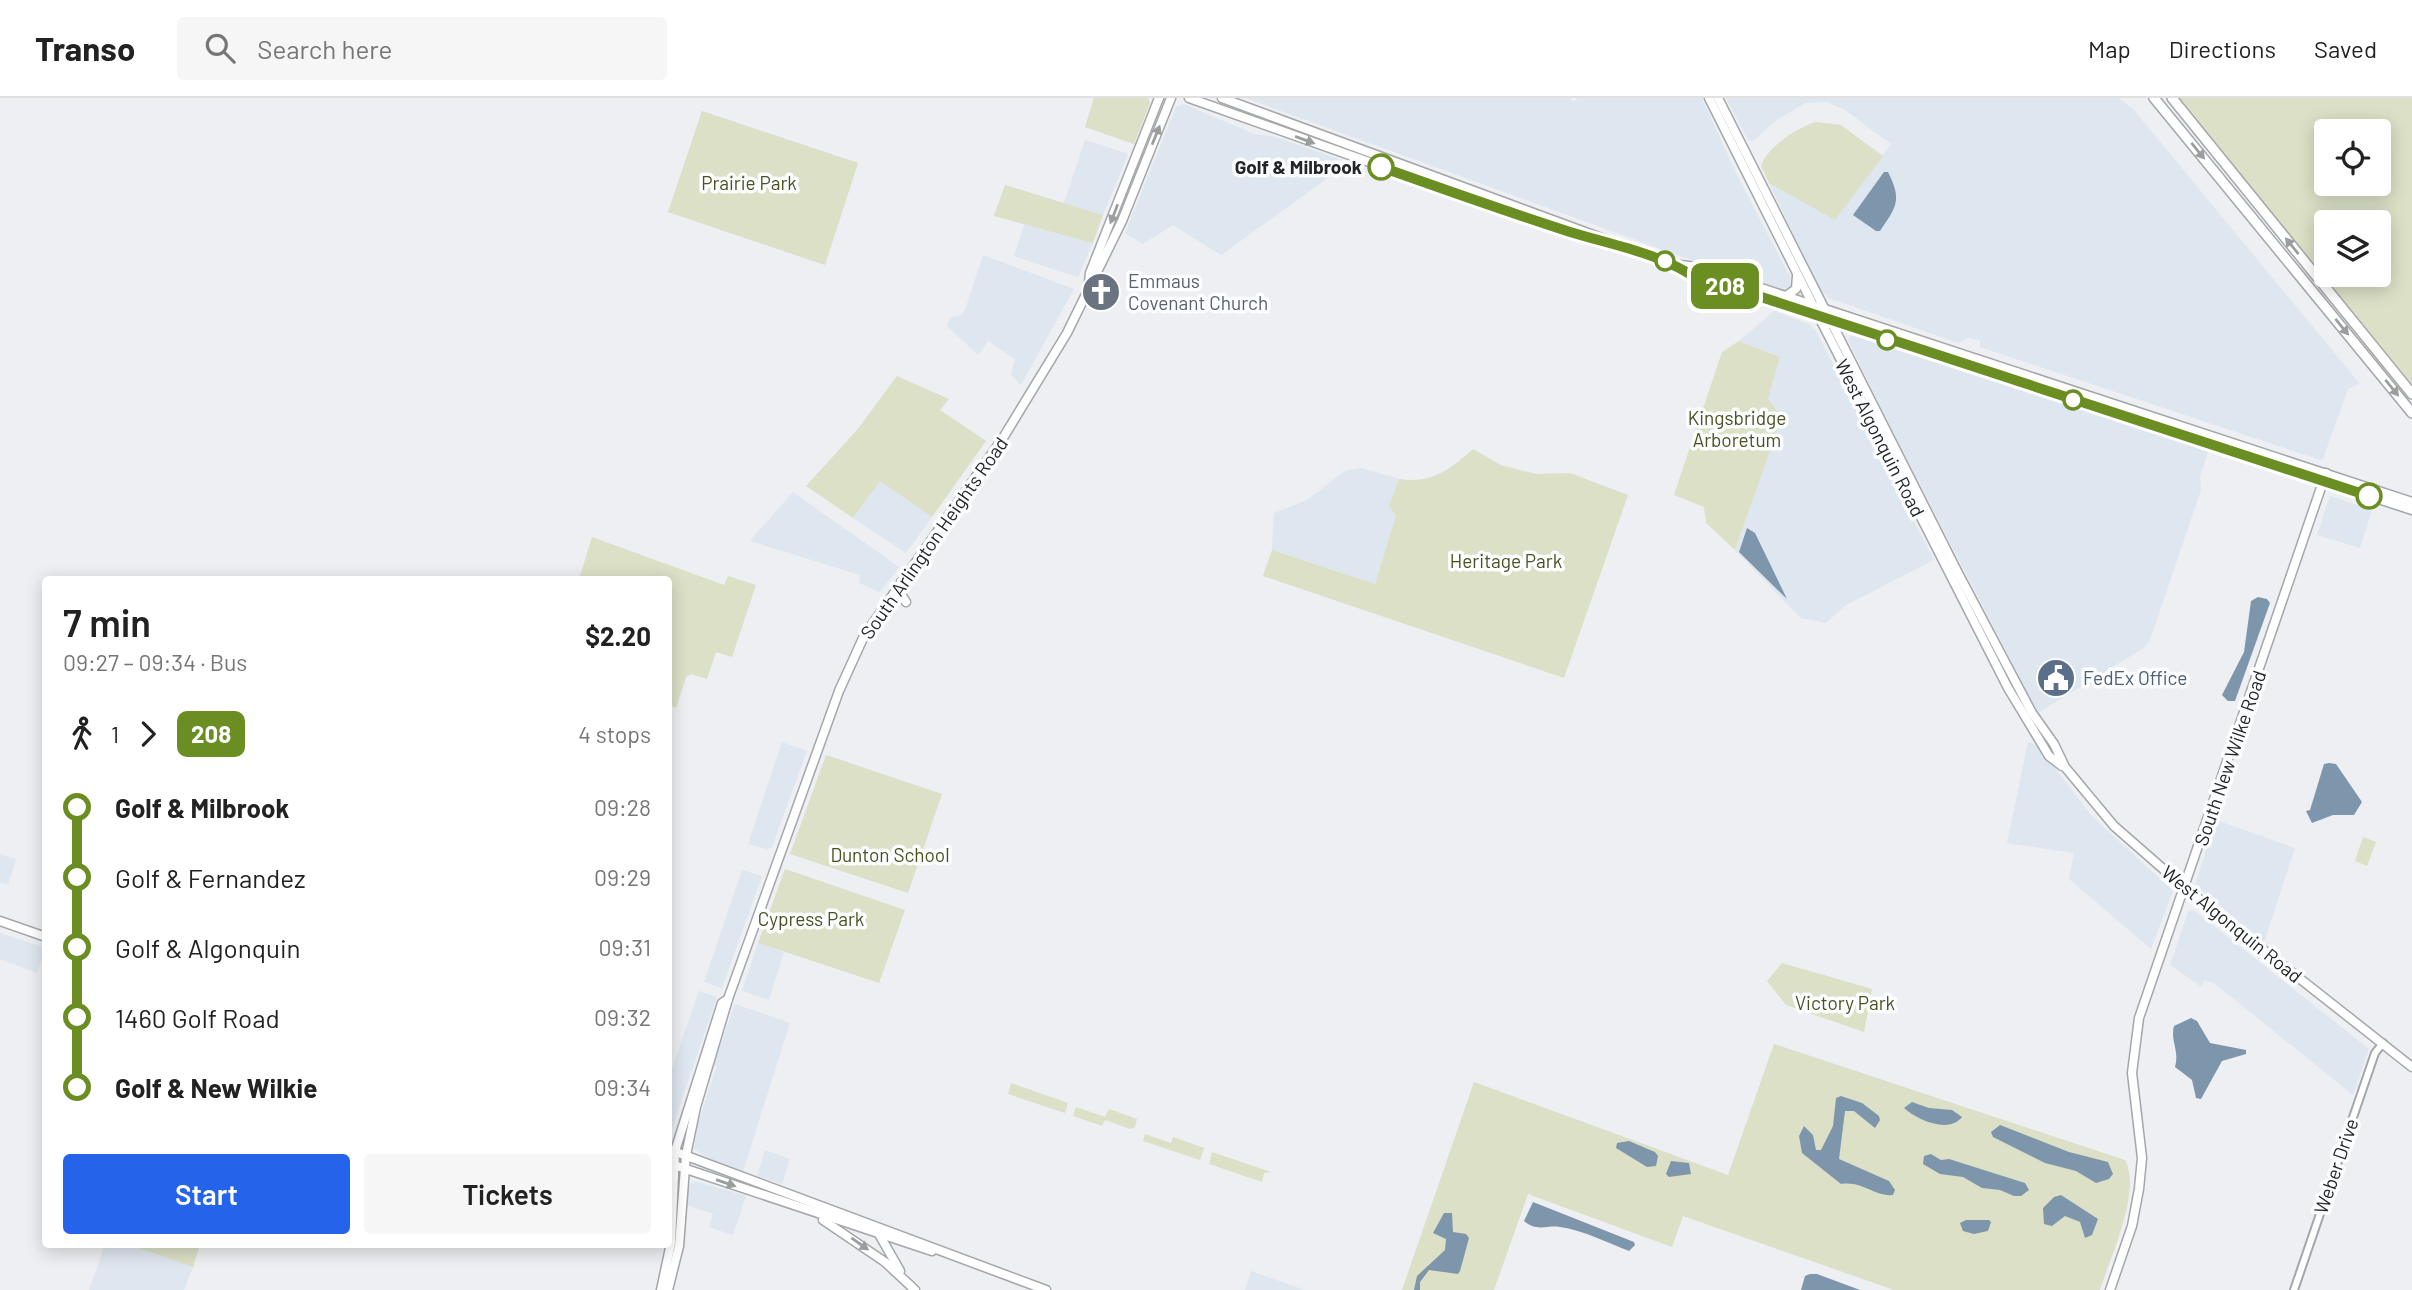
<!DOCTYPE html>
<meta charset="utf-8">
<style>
:root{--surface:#fff;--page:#f6f6f6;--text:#222;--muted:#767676;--line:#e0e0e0;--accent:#2563eb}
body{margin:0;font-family:Barlow,sans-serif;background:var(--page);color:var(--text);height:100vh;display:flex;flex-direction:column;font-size:26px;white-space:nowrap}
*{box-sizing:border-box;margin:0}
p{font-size:23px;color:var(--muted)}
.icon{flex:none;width:38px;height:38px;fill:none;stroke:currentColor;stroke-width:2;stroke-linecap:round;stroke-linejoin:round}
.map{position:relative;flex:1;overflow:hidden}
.panel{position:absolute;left:42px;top:478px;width:630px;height:672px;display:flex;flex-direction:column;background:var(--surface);border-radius:7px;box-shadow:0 4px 18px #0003}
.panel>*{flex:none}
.badge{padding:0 14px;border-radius:10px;font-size:24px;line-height:46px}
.fabs{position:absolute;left:2314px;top:21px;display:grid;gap:14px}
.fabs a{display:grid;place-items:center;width:77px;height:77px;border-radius:7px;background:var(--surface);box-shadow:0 4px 18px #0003;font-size:35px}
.map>.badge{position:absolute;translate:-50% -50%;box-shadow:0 0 0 4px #fff}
.legs{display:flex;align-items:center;gap:10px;height:77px;padding:0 21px;font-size:23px}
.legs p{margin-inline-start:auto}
.headline{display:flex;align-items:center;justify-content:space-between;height:119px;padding:0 21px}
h1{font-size:38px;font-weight:600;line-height:52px}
.button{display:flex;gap:14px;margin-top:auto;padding:14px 21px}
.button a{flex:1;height:80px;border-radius:7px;background:var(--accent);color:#fff;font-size:28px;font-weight:600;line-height:80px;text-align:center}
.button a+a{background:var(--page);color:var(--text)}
ul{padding:0 21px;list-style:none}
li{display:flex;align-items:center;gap:24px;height:70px;font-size:26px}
li i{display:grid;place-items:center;width:10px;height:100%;margin:0 9px;background:currentColor}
li i::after{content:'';width:18px;height:18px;margin:-9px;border:5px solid;border-radius:50%;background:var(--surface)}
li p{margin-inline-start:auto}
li:first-child i{background:linear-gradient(#0000 50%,currentColor 0)}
li:last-child i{background:linear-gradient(currentColor 50%,#0000 0)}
header{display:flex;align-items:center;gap:42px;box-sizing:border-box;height:98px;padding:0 35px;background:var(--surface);border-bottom:2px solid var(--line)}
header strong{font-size:33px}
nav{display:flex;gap:38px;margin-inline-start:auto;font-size:24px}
.search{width:490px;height:63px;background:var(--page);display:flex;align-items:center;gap:18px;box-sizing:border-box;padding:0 24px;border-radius:7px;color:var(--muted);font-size:26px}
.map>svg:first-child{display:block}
</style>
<header>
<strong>Transo</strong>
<div class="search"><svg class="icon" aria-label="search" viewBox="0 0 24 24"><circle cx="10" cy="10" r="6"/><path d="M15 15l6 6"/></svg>Search here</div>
<nav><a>Map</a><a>Directions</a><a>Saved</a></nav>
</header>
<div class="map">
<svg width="2412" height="1192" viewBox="0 0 2412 1192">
<rect width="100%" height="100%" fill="#edeff2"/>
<g fill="#dee6ef">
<polygon points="1245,0 1570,0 1573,4 1578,0 1702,0 1734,71 1794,187 1787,195 1782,195"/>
<polygon points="1726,0 2119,0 2133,11 2360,286 2348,291 2323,361 2320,362 1980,249 1980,242 1968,240 1958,245 1829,200 1820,191 1769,85 1835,121 1891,46 1845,12 1827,4 1805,5 1775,23 1753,43 1748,42"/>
<polygon points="1184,6 1254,36 1272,38 1339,61 1335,75 1221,157 1173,127 1143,146 1125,135 1176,9"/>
<polygon points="1085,42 1128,56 1103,117 1064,105"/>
<polygon points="1025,125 1093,145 1078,179 1014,158"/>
<polygon points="983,157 1074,191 1021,287 1011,277 1015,261 988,243 978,257 947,228 950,220 961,217 965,212"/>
<polygon points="1774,213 1809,226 1816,233 1840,280 1842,291 1847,293 1863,326 1867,341 1873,344 1934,462 1846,507 1826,525 1801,520 1735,452 1782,319 1768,301 1780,259 1739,243"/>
<polygon points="1851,237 1969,271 2209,351 2200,379 2201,392 2150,542 2145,549 2038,615 1895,338 1848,242"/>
<polygon points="1362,370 1399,381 1389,408 1396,418 1375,486 1272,452 1274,415 1307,402 1345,373"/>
<polygon points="880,383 932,419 906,455 853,420"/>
<polygon points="793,394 899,469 880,494 859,485 860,477 750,443"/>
<polygon points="2330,398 2372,412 2360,450 2317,437"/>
<polygon points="782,644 807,653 772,749 767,751 748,746"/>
<polygon points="2028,644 2037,647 2091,717 2173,793 2151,851 2069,781 2074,755 2007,745"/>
<polygon points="2216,722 2295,750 2264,844 2195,787"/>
<polygon points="0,756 16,761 8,787 0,784"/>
<polygon points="742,772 762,778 722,890 704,884"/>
<polygon points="2194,812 2369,951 2353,997 2214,885 2204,882 2202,889 2170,867 2188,814"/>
<polygon points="0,835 45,850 37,875 0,861"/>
<polygon points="758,845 784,854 769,902 742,893"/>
<polygon points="699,893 717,899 669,1039 669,979"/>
<polygon points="735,906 790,925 743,1073 713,1063 694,1051 697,1028 717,968 713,967"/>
<polygon points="765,1052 790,1061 782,1086 757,1078"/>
<polygon points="694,1083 746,1098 733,1137 709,1129 713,1116 687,1107 688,1089"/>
<polygon points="105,1146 127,1146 193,1169 184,1192 89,1192"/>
<polygon points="1251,1173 1293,1188 1305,1192 1245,1192"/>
</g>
<g fill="#dbe0c6" fill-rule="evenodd">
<polygon points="1094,0 1148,0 1150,5 1134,46 1085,29"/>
<path d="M2172 0H2412V296ZM2326 33H2378V86H2326ZM2326 124H2378V177H2326Z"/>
<polygon points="702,13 858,65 825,167 668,114"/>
<path d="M1816 24 1841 27 1883 58 1835 122 1769 85 1761 68C1766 50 1798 29 1816 24Z"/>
<polygon points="1005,87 1103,117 1093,145 994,118"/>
<polygon points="1739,243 1780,259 1768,301 1782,319 1735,452 1706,425 1704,409 1674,397 1722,254"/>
<polygon points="897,278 949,301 940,312 986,343 932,419 880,383 853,420 806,388 857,332"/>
<path d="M1473 351 1501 367 1536 376 1570 375 1628 397 1564 580 1263 478 1272 452 1375 486 1396 418 1389 408 1399 381C1431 386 1450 372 1473 351Z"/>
<polygon points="592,439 724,487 728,478 756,487 732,559 716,554 707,581 691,576 686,579 676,610 669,607 668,481 579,481"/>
<polygon points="826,657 942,696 908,795 790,756"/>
<polygon points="2363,739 2376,744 2367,768 2355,763"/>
<polygon points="785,771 905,812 879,885 758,845"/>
<polygon points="1782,865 1872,891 1864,934 1786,907 1767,883"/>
<path d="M1774 946 2125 1062C2142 1092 2110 1160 2100 1192H1894L1683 1118 1672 1149 1528 1096 1494 1192H1402L1474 984 1728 1077Z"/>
<polygon points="1011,985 1068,1005 1065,1015 1008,996"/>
<polygon points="1076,1009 1105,1019 1109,1011 1137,1021 1135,1029 1130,1031 1105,1022 1102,1028 1073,1018"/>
<polygon points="1145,1036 1171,1045 1173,1039 1204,1050 1200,1062 1143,1043"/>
<polygon points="1212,1054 1271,1074 1264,1075 1262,1084 1209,1066"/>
<polygon points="127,1146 200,1146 193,1169"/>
</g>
<g fill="#7e96ac">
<path d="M1884 74H1888C1902 102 1897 108 1880 133H1876L1853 117Z"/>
<polygon points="1747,430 1755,435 1787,501 1739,454"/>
<polygon points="2258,499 2267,501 2270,505 2235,603 2228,603 2222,597 2244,554 2251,503"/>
<polygon points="2329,665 2336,666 2362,704 2354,717 2333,717 2312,725 2306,713 2310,712 2324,666"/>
<path d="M2191 920 2197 923 2210 945 2246 952V956L2222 963 2201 1001 2196 1000 2192 982 2175 969C2180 953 2170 943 2174 928Z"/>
<path d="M1841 998 1862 1005 1879 1018 1880 1022 1875 1030 1854 1013H1845L1839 1061 1889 1083 1895 1092 1893 1097C1874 1099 1864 1083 1841 1086L1802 1055 1799 1038 1804 1028 1813 1037 1816 1052H1821L1833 1028 1836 1000Z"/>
<path d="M1912 1004 1929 1010 1952 1012 1962 1019C1949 1036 1917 1022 1904 1010Z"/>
<polygon points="2000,1027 2069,1054 2108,1064 2113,1076 2109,1081 2096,1085 2076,1073 2045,1065 1993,1039 1991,1034"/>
<polygon points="1629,1043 1655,1054 1658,1058 1656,1068 1647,1069 1616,1050 1617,1045"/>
<polygon points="1931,1056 1941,1062 1949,1061 2025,1085 2029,1092 2021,1098 2014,1098 2000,1092 1982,1090 1963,1079 1940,1076 1923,1066 1924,1058"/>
<polygon points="1671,1063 1689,1065 1691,1076 1669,1079 1666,1076"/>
<polygon points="2061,1097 2098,1121 2092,1137 2085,1140 2080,1124 2065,1118 2052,1128 2044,1126 2043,1110 2054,1099"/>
<path d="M1533 1104 1634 1144 1635 1147 1629 1153C1608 1145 1583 1132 1560 1129 1546 1127 1537 1134 1524 1123Z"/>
<polygon points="1444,1115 1452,1115 1453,1134 1466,1136 1469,1140 1460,1173 1458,1176 1429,1172 1420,1184 1420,1192 1414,1192 1417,1178 1445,1152 1446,1141 1433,1135"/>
<polygon points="1966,1122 1989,1122 1991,1124 1988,1133 1974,1136 1963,1133 1960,1125"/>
<polygon points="1810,1176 1817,1176 1860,1192 1801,1192 1805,1178"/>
</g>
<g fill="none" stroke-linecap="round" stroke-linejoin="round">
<defs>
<polyline id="minor" points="2294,1192 2375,955 2383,945"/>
<g id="major">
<polyline points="1189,0 1538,124 1591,138"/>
<polyline points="1222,0 1672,166 1697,169 2412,404"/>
<polyline points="1709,0 1813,207"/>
<polyline points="1718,0 1958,475 2032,615 2054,646 2065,669 2114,728 2185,790 2412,969"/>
<polyline points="1677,169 1688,175 2412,412"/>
<polyline points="1089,185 1090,175 1159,0"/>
<polyline points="1786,198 1796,191 1797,178"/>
<polyline points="1819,219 2008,590 2049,658 2062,668"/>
<polyline points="901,484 902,498 906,504"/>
<polyline points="0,823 46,839"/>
<polyline points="668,1051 1046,1192"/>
<polyline points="668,1065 932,1153"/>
<polyline points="823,1122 885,1164 915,1192"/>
<polyline points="879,1136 900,1173"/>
<polyline points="661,1192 671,1145 675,1053 722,905 728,901"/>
<polyline points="668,1192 679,1148 686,1057 696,1009 728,901 839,593 864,538 1003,340 1067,235 1122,123 1171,0"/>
<polyline points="2110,1192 2132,1128 2139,1091 2142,1060 2132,975 2139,920 2326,375"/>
</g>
<g id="highway">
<polyline points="2154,0 2412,315"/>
<polyline points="2172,0 2412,296"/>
</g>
</defs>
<use href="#minor" stroke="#a4a7aa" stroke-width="10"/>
<use href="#major" stroke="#a4a7aa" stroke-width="11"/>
<use href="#highway" stroke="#a4a7aa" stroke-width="12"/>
<use href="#minor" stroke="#fff" stroke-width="6"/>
<use href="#major" stroke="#fff" stroke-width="8"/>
<use href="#highway" stroke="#fff" stroke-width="9"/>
</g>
<defs><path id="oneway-solid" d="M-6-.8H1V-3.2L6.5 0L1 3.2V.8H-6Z" transform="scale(1.75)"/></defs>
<g fill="#9c9d9d">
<use href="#oneway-solid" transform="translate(1156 37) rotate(-68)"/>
<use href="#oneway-solid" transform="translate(1305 42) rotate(20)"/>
<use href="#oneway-solid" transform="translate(2198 53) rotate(51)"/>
<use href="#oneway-solid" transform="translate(1114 116) rotate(111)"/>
<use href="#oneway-solid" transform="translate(2292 148) rotate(-129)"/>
<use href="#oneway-solid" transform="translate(2342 229) rotate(51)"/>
<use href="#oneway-solid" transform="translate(2392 290) rotate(51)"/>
<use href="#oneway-solid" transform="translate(726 1085) rotate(19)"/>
<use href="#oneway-solid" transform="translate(860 1146) rotate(35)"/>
</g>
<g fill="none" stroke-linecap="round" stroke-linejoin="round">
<defs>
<path id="line-1" d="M1381 69C1443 91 1505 113 1567 133 1608 146 1651 153 1688 175L2369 398"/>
</defs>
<use href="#line-1" stroke="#fff" stroke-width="16"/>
<use href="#line-1" stroke="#6b8e23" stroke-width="10"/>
</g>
<defs>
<symbol id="church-disc" viewBox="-11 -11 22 22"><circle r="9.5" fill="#6b7280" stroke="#fbfdfe"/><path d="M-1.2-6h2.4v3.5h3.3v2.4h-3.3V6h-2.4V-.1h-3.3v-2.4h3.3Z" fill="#fff"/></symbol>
<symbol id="civic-disc" viewBox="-11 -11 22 22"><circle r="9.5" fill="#5c6f8a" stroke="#fbfdfe"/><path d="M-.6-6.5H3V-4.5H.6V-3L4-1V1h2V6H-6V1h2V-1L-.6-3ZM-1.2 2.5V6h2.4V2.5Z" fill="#fff"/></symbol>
</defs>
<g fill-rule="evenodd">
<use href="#church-disc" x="1079" y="172" width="44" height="44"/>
<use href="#civic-disc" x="2034" y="558" width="44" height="44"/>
</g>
<g fill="#fff" stroke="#6b8e23" stroke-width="3.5">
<circle cx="1381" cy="69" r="12"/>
<circle cx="1665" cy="163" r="9"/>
<circle cx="1887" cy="242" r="9"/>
<circle cx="2073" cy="302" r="9"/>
<circle cx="2369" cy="398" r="12"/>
</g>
<g text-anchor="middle" stroke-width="7" stroke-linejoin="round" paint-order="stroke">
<g font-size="19" font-weight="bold" fill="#242526" stroke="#fbfdfe" text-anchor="end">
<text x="1362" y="76">Golf &amp; Milbrook</text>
</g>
<g font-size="19" fill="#4b5220" stroke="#fbfdfe">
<text x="749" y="92">Prairie Park</text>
<text x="1737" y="327">Kingsbridge<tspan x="1737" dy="22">Arboretum</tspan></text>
<text x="1506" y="470">Heritage Park</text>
<text x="890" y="764">Dunton School</text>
<text x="811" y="828">Cypress Park</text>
<text x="1845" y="912">Victory Park</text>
</g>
<g font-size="19" fill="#5b616d" stroke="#fbfdfe" text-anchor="start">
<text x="1128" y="190">Emmaus<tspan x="1128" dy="22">Covenant Church</tspan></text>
</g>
<g font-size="19" fill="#242526" stroke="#fbfdfe">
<text transform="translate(1880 340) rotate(63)" y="7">West Algonquin Road</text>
<text transform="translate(934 440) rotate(-55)" y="7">South Arlington Heights Road</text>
<text transform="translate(2230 660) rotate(-71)" y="7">South New Wilke Road</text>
<text transform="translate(2232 826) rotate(39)" y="7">West Algonquin Road</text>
<text transform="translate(2336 1068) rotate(-71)" y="7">Weber Drive</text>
</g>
<g font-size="19" fill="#4e5e75" stroke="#fbfdfe" text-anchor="start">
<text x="2083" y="587">FedEx Office</text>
</g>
</g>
</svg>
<div class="fabs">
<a><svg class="icon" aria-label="locate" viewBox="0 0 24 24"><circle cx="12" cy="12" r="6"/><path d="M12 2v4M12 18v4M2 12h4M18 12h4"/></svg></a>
<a><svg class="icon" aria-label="layers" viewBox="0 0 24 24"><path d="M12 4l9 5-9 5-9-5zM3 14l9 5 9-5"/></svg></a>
</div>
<b class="badge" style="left:1725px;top:188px;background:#6b8e23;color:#fff">208</b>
<section class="panel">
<div class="headline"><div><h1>7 min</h1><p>09:27 – 09:34 · Bus</p></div><b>$2.20</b></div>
<div class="legs"><svg class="icon" aria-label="walk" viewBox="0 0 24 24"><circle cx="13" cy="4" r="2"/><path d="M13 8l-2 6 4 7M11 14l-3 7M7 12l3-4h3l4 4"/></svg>1<svg class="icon" aria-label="forward" viewBox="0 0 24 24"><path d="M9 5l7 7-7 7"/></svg><b class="badge" style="background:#6b8e23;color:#fff">208</b><p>4 stops</p></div>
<ul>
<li><i style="color:#6b8e23"></i><b>Golf &amp; Milbrook</b><p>09:28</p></li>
<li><i style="color:#6b8e23"></i><span>Golf &amp; Fernandez</span><p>09:29</p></li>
<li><i style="color:#6b8e23"></i><span>Golf &amp; Algonquin</span><p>09:31</p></li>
<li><i style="color:#6b8e23"></i><span>1460 Golf Road</span><p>09:32</p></li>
<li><i style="color:#6b8e23"></i><b>Golf &amp; New Wilkie</b><p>09:34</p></li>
</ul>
<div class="button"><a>Start</a><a>Tickets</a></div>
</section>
</div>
